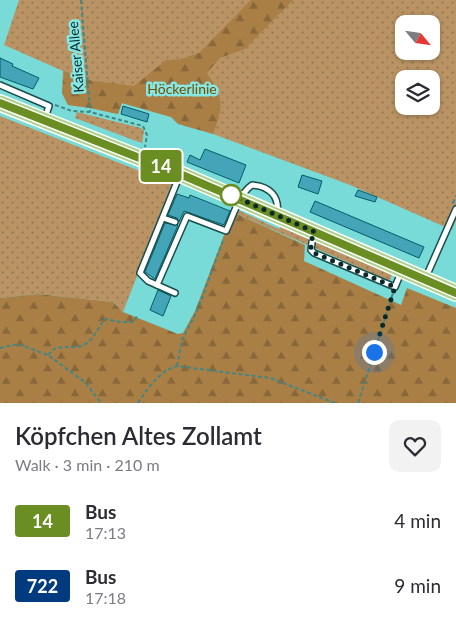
<!DOCTYPE html>
<meta charset="utf-8">
<style>
:root{--surface:#fff;--page:#f2f2f3;--text:#2b2b33;--muted:#7c7c81}
body{margin:0;font-family:Lato,sans-serif;background:var(--page);color:var(--text);height:100vh;display:flex;flex-direction:column;font-size:19px;white-space:nowrap}
*{box-sizing:border-box;margin:0}
p{font-size:16px;color:var(--muted)}
.icon{flex:none;width:28px;height:28px;fill:none;stroke:currentColor;stroke-width:2;stroke-linecap:round;stroke-linejoin:round}
.map{position:relative;height:403px;overflow:hidden}
.side{display:flex;flex-direction:column;background:var(--surface);flex:1}
.side>*{flex:none}
.badge{padding:0 10px;border-radius:4px;font-size:18px;line-height:32px}
.needle{width:32px;rotate:119deg}
.controls{position:absolute;left:395px;top:15px;display:grid;gap:10px}
.controls a{display:grid;place-items:center;width:45px;height:45px;border-radius:10px;background:var(--surface);box-shadow:0 1px 4px #0004;font-size:25px}
.you{position:absolute;width:25px;height:25px;margin:-12px;border:4px solid #fff;border-radius:50%;background:#1a73e8;box-shadow:0 0 0 8px #1a73e833}
.map>.badge{position:absolute;translate:-50% -50%;box-shadow:0 0 0 2px #fff}
.round{display:grid;place-items:center;flex:none;width:52px;height:52px;border-radius:10px;background:var(--page)}
.overview{display:flex;align-items:center;justify-content:space-between;height:85px;padding:0 15px}
h1{font-size:24px;font-weight:600;line-height:38px}
ul{padding:0;list-style:none}
li{display:flex;align-items:center;gap:15px;height:65px;padding:0 15px}
li div{flex:1}
li b{display:block;font-size:19px}
li em{font-style:normal}
li .badge{min-width:55px;font-weight:700;text-align:center}
.map>svg:first-child{display:block}
</style>
<div class="map">
<svg width="456" height="403" viewBox="0 0 456 403">
<defs>
<pattern id="grass-dots" width="8" height="8" patternUnits="userSpaceOnUse" patternTransform="scale(1.25)"><rect width="8" height="8" fill="#b99363"/><path d="M2 2h.1M6 6h.1" fill="none" stroke="#947852" stroke-width="1.8" stroke-linecap="round"/></pattern>
<pattern id="forest-firs" width="22" height="20" patternUnits="userSpaceOnUse" patternTransform="scale(1.25)"><rect width="22" height="20" fill="#aa7f46"/><path d="M5 1l3.5 6h-7zM16 11l3.5 6h-7z" fill="#88683a"/></pattern>
</defs>
<rect width="100%" height="100%" fill="#78dbd7"/>
<g fill="url(#grass-dots)" fill-rule="evenodd">
<path d="M19 0H456V220L452 230 350 185 197 128 185 126 171 117 122 103 118 114 90 108 68 105 62 93 63 71 4 45ZM404 24H431V51H404ZM404 79H431V106H404Z"/>
<polygon points="77,112 141,128 144,131 142,143 136,141 75,118"/>
<polygon points="0,116 173,184 123,312 113,302 38,294 0,298"/>
<polygon points="238,210 279,229 283,224 389,271 392,274 390,281 237,214"/>
</g>
<g fill="url(#forest-firs)">
<path d="M251 0H293L245 49 220 58 207 73C224 99 224 105 213 134L178 124 171 117 122 103 118 114 90 108 68 105 62 93 64 71 88 80 134 86 166 60 181 59 199 53Z"/>
<polygon points="237,214 305,245 304,261 401,305 407,288 456,308 456,403 0,403 0,298 38,294 113,302 123,312 178,334 183,333 195,311 224,235 227,234"/>
</g>
<g fill="#45a5b8" stroke="#035b69">
<polygon points="0,58 13,64 12,66 39,78 33,89 0,77"/>
<polygon points="123,106 149,114 147,122 121,114"/>
<polygon points="205,149 246,165 239,183 187,162 190,155 200,160"/>
<polygon points="302,175 322,181 318,194 298,187"/>
<polygon points="358,190 377,197 375,202 355,196"/>
<polygon points="177,194 189,198 190,195 230,211 224,225 184,211 179,222 177,218 168,215"/>
<polygon points="315,201 424,247 419,258 310,212"/>
<polygon points="165,223 178,225 155,279 145,272"/>
<polygon points="158,290 171,296 163,316 150,310"/>
</g>
<g fill="none" stroke-linecap="round" stroke-linejoin="round">
<defs>
<g id="service">
<polyline points="0,85 49,106 45,118"/>
<polyline points="174,171 179,159"/>
<polyline points="163,218 175,222"/>
<polyline points="313,235 311,250 314,253 395,287 402,270"/>
<polyline points="426,277 456,209"/>
<path d="M157 285 187 216 226 231C233 217 238 195 252 185 269 186 280 196 277 214"/>
<polyline points="175,293 148,281 140,273 179,177"/>
</g>
<polyline id="primary" points="0,103 180,174 456,293"/>
</defs>
<use href="#service" stroke="#184e4d" stroke-width="8"/>
<use href="#primary" stroke="#fff" stroke-width="18"/>
<g stroke="#438784" stroke-width="2" stroke-dasharray="4 2.5" stroke-linecap="butt">
<polyline points="81,0 90,112"/>
<polyline points="55,105 72,111 90,112 143,126 147,135 145,147"/>
<polyline points="453,203 456,196"/>
<polyline points="0,348 18,344 48,355 86,383 101,403"/>
<path d="M48 355C58 342 67 350 81 346 92 343 98 328 105 319L120 322H134L137 316"/>
<polyline points="177,366 182,340 197,311 224,238"/>
<path d="M138 403C149 387 158 372 177 366L270 378 335 403"/>
<polyline points="358,403 393,293"/>
</g>
<use href="#service" stroke="#fff" stroke-width="5"/>
<use href="#primary" stroke="#aed28c" stroke-width="15"/>
</g>
<g fill="none" stroke-linecap="round" stroke-linejoin="round">
<defs>
<polyline id="line" points="0,103 180,174 456,293"/>
</defs>
<use href="#line" stroke="#fff" stroke-width="11"/>
<use href="#line" stroke="#6b8e23" stroke-width="8"/>
<polyline stroke="#082928" stroke-width="5" stroke-dasharray="0 9" points="231,195 315,232 311,241 311,250 314,253 395,287 374,352"/>
</g>
<circle fill="#fff" stroke="#6b8e23" stroke-width="2.5" cx="231" cy="195" r="10"/>
<g text-anchor="middle" stroke-width="5" stroke-linejoin="round" paint-order="stroke">
<g font-size="14" fill="#082928" stroke="#86e8e4">
<text transform="translate(76 57) rotate(-95)" y="5">Kaiser Allee</text>
</g>
<g font-size="14" fill="#764b00" stroke="#86e8e4">
<text x="182" y="94">Höckerlinie</text>
</g>
</g>
</svg>
<div class="controls">
<a><svg class="needle" viewBox="-14 -14 28 28"><path d="M0-13l5 13h-10z" fill="#e53935"/><path d="M0 13l5-13h-10z" fill="#7c7c81"/></svg></a>
<a><svg class="icon" aria-label="layers" viewBox="0 0 24 24"><path d="M12 4l9 5-9 5-9-5zM3 14l9 5 9-5"/></svg></a>
</div>
<div class="you" style="left:374px;top:352px"></div>
<b class="badge" style="left:161px;top:166px;background:#6b8e23;color:#fff">14</b>
</div>
<section class="side">
<div class="overview"><div><h1>Köpfchen Altes Zollamt</h1><p>Walk · 3 min · 210 m</p></div><a class="round"><svg class="icon" aria-label="heart" viewBox="0 0 24 24"><path d="M12 20l-8-8c-3-5 5-10 8-4 3-6 11-1 8 4z"/></svg></a></div>
<ul>
<li><span class="badge" style="background:#6b8e23;color:#fff">14</span><div><b>Bus</b><p>17:13</p></div><em>4 min</em></li>
<li><span class="badge" style="background:#003b80;color:#fff">722</span><div><b>Bus</b><p>17:18</p></div><em>9 min</em></li>
</ul>
</section>
